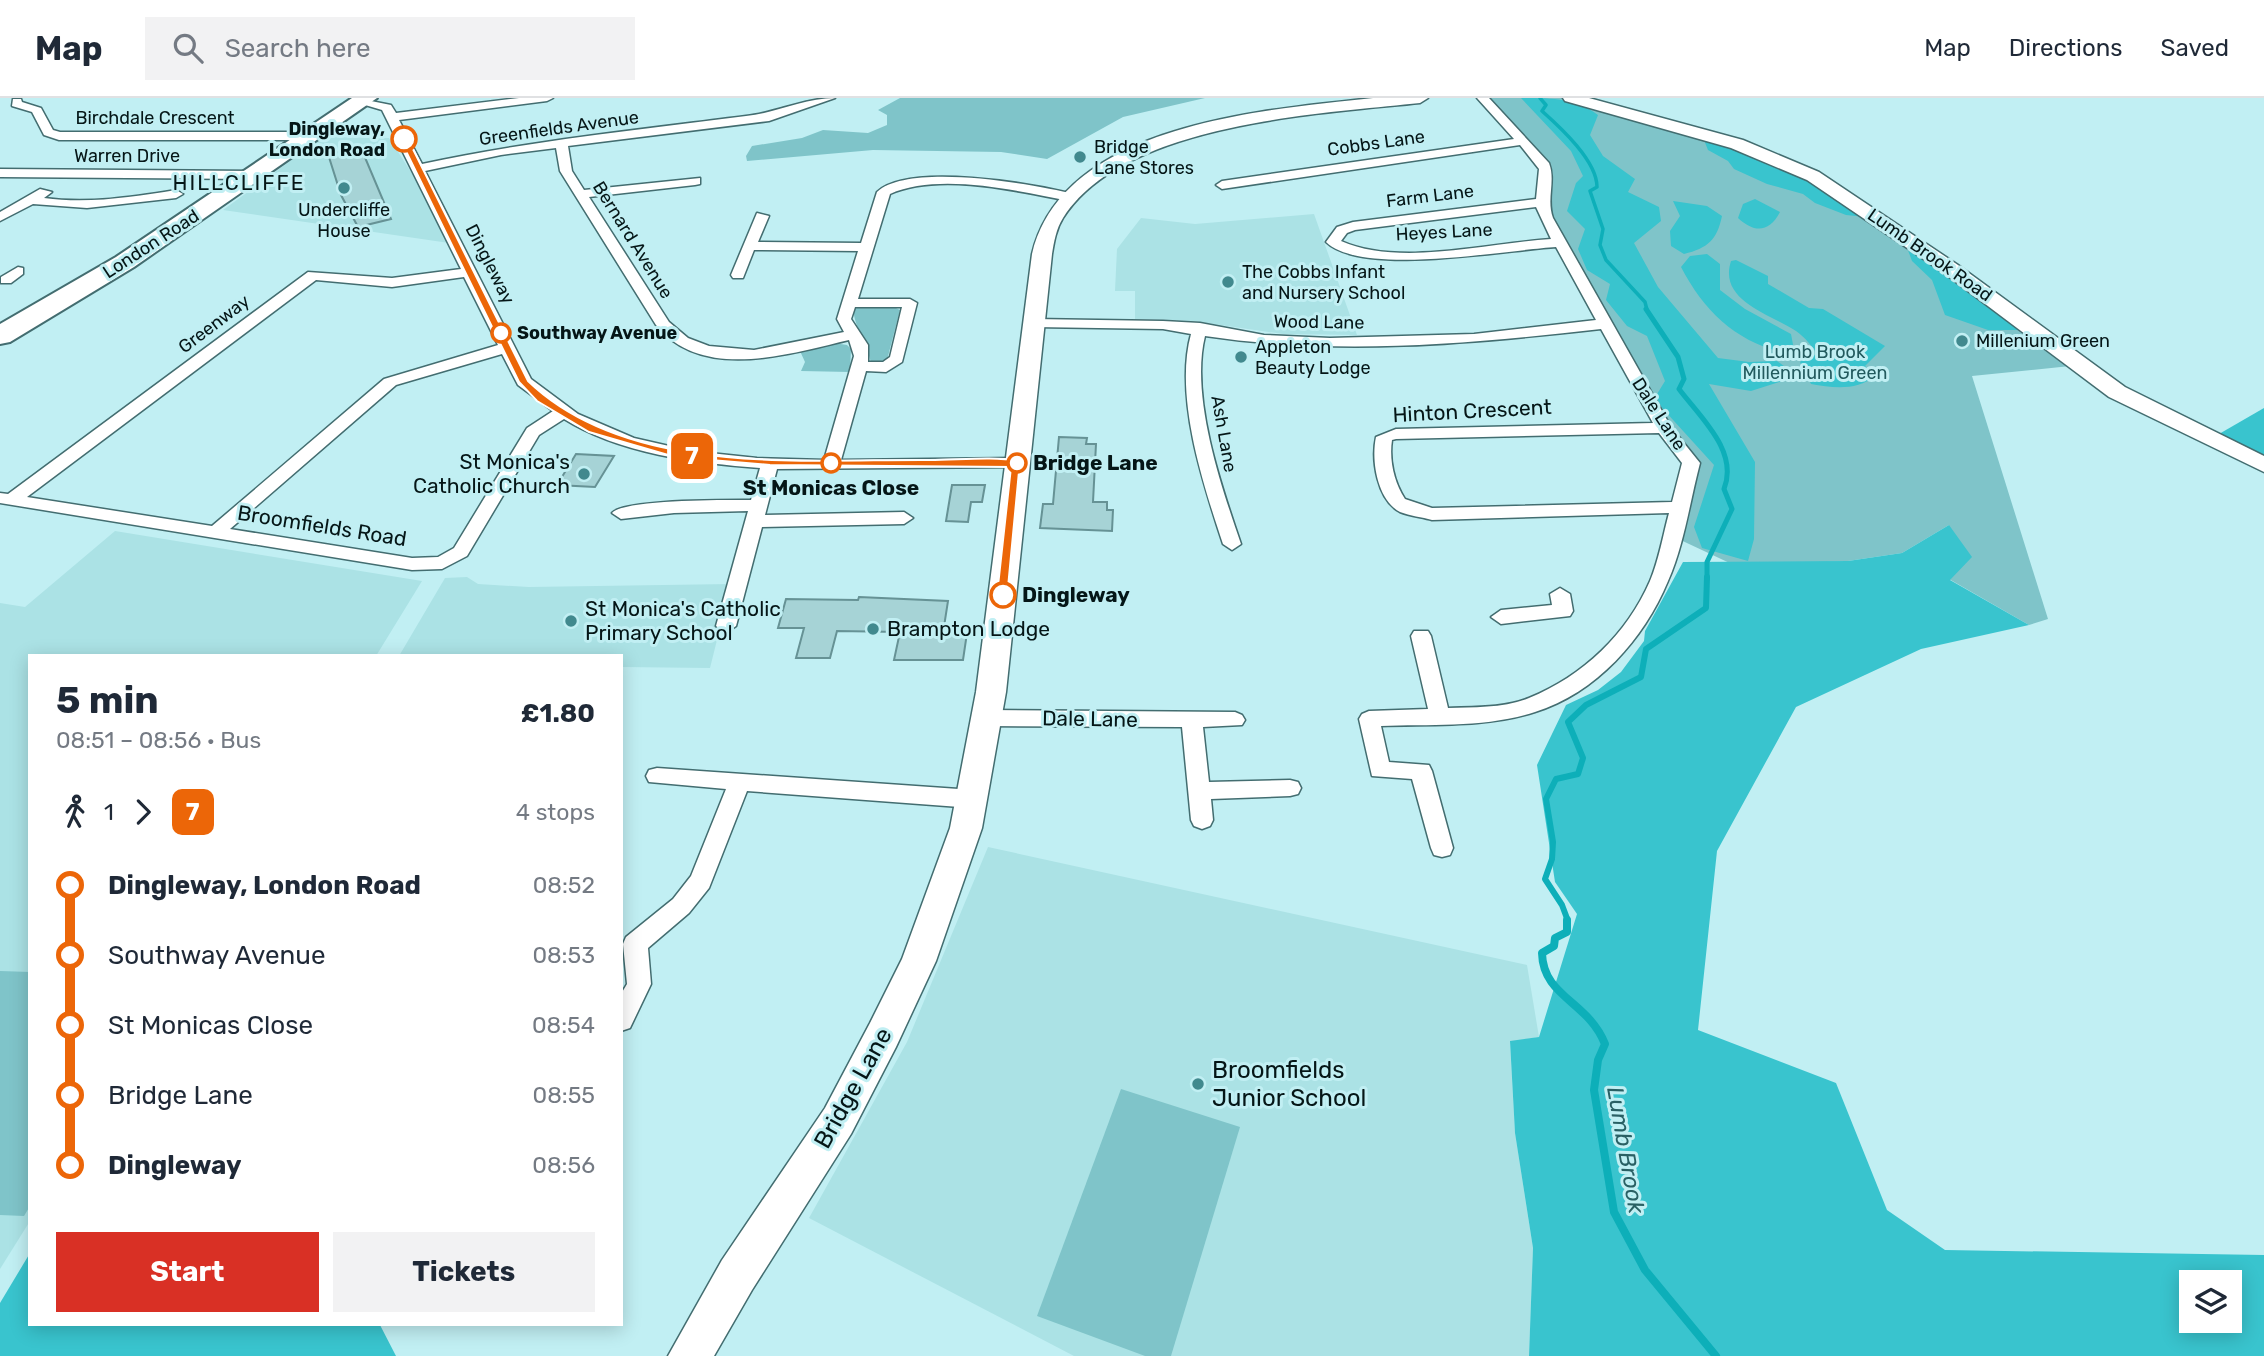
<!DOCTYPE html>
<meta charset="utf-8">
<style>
:root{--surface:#fff;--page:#f2f2f3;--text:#1f2937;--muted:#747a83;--line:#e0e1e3;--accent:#d93025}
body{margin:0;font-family:Rubik,sans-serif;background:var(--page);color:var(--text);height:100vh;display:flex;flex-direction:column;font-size:26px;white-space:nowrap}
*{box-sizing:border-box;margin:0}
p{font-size:23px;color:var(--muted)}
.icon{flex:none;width:38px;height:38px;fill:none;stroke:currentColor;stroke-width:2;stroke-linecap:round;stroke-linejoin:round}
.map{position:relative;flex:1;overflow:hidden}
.side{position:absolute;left:28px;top:556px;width:595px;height:672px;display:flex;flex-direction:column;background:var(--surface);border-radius:0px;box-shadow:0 4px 18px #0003}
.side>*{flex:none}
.badge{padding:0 14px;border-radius:10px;font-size:24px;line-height:46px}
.fabs{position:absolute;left:2179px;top:1172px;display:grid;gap:14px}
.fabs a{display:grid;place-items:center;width:63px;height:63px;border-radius:0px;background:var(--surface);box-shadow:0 4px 18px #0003;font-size:35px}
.map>.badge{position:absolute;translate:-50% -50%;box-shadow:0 0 0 4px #fff}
.legs{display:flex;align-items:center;gap:10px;height:77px;padding:0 28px;font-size:23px}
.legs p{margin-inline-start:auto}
.head{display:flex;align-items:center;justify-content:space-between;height:119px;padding:0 28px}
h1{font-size:38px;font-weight:700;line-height:52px}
.action{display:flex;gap:14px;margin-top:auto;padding:14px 28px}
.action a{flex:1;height:80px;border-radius:0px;background:var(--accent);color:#fff;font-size:28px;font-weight:700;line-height:80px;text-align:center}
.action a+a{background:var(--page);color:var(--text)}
ul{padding:0 28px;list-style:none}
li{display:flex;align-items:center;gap:24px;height:70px;font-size:26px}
li i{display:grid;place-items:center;width:10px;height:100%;margin:0 9px;background:currentColor}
li i::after{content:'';width:18px;height:18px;margin:-9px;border:5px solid;border-radius:50%;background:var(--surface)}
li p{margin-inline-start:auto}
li:first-child i{background:linear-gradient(#0000 50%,currentColor 0)}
li:last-child i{background:linear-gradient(currentColor 50%,#0000 0)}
header{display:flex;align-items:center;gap:42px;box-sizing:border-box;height:98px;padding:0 35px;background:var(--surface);border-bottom:2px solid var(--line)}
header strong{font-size:33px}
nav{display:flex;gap:38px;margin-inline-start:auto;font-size:24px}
.search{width:490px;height:63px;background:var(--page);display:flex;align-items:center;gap:18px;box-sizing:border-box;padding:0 24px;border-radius:0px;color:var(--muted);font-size:26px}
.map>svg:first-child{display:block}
</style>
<header>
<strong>Map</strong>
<div class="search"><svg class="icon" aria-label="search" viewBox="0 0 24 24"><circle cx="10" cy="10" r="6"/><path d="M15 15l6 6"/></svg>Search here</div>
<nav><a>Map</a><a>Directions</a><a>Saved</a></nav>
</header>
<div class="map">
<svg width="2264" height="1258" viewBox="0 0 2264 1258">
<rect width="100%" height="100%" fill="#c1eff3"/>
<g fill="#abe2e5">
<polygon points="323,39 389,40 435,111 449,145 223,112"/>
<polygon points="1314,116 1357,237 1283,236 1193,223 1135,221 1135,193 1115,193 1117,151 1141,120 1195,126"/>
<polygon points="115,433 422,483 376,558 30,558 30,1123 0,1171 0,505 25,509"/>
<polygon points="467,479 478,486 529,489 731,486 710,570 621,569 621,558 399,558 445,480"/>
<polygon points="988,749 1527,867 1539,939 1510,944 1515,1035 1533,1150 1529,1258 1074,1258 809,1120 907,944"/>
</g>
<g fill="#7fc4c9">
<polygon points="900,0 1205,0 1123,19 1047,61 1001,54 873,52 747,63 746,58 752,48 802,40 823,32 868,35 887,27 887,17 878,12"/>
<polygon points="1483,0 1580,0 1737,46 1826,86 2080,267 1972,278 2048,521 2029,527 1949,481 1949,427 1902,455 1848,463 1736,468 1672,438 1691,364 1546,120 1546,76"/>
<path d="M857 208 894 209 900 212 887 262 871 265C868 248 851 222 854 210Z"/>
<polygon points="834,245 847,247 851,251 850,274 801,273 805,264 800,253"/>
<polygon points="0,873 30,874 30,1108 24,1118 0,1117"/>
<polygon points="1121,991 1240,1029 1171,1258 1145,1258 1037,1218"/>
</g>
<g fill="#39c4ce" fill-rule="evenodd">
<path d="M1521 0C1552 0 1575 0 1598 17L1590 37 1603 58 1635 81 1628 94 1659 109 1661 123 1634 145 1658 189 1718 260 1749 264 1777 263 1798 278 1751 293 1709 286 1755 364 1754 441 1748 463 1702 450 1694 429 1714 367 1654 301 1665 283 1647 238 1627 228 1606 202 1610 186 1587 172 1578 151 1585 131 1567 113 1576 85 1583 78 1571 53Z"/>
<polygon points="1704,42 1787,64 1866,119 1846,117 1815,105 1803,96 1767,86 1734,71 1728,63 1708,52"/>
<path d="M1755 101 1780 114C1769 135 1754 135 1738 120L1743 106Z"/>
<path d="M1673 103 1707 108 1722 118C1717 142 1708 150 1684 156L1671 148 1670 133 1680 118Z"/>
<polygon points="1906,147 1972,189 2020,232 1988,232 1945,217 1932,182 1912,163"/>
<path d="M1707 156 1720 166V192L1745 211 1791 236 1795 257C1741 248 1706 217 1681 169L1690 158Z"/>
<path d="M1736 162 1768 178V186L1809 210 1823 211 1885 248 1865 268 1875 278C1857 293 1833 290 1811 286L1800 264 1806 258 1819 257C1812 249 1805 239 1796 233 1770 216 1718 203 1731 163Z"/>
<polygon points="2264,310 2264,357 2219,336"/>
<path d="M1949 427 1972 459 1950 482 2029 527 1921 551 1796 609 1717 753 1698 932 1836 985 1887 1112 1945 1152 2264 1157V1258H1529L1533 1150 1515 1035 1510 943 1539 939 1577 816 1555 784 1537 667 1566 607 1598 592 1621 574 1644 543 1645 533 1683 464 1848 463 1902 455ZM2191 1185H2230V1223H2191Z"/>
<polygon points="30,1155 30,1227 380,1227 396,1258 0,1258 0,1205"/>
</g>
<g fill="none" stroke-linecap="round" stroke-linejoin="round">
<path stroke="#0dafb9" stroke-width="3.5" d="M1540 0 1546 7 1542 13C1561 30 1597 63 1597 89L1590 93 1603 131 1600 147 1606 162 1645 204 1647 212"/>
<path stroke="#0dafb9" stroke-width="5" d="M1646 211 1678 259 1684 281 1679 291C1700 319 1739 353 1724 391L1732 411 1707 464V481"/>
<polyline stroke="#0dafb9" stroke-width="6" points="1568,823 1562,807 1545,781 1552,761 1553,744 1546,701 1556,681 1578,676 1583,660 1568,624 1586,607 1641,579 1646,551 1706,510 1707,479"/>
<path stroke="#0dafb9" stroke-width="8" d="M1567 822V834L1555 840 1554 848 1542 855C1543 899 1588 903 1605 946L1598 962 1594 992 1614 1114 1645 1172 1716 1258"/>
</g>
<g fill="#a6d3d6" stroke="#669295" stroke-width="2">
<polygon points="361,50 391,121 358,129 341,97 328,56"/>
<polygon points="1059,339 1087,340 1086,346 1096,346 1093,404 1107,404 1107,412 1113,412 1112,433 1040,430 1043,406 1053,406"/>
<polygon points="576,356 614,358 595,389 557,387"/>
<polygon points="952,387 985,387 982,404 971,404 968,424 946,423"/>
<polygon points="859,499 948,503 943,535 967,535 963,562 894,562 900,534 837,533 830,560 796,560 804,530 778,530 786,501 858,502"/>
</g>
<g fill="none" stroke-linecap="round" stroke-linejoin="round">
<defs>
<g id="street">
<path d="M519 0H553L547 3 399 22 422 66C529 43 637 32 746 18 776 15 804 0 835 0L769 23 568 48 572 73 584 92 700 80V86L695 87 589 99 669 224 688 240 709 248 754 252 844 234 837 221 858 153 754 152 743 180H733L731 177 757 115 769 118 758 144 861 145 877 94C909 64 1033 86 1074 96L1076 99 1069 103C1018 93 939 74 890 96L858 201H910L917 205 902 264 886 274 866 273 841 362 1017 360 1026 365 1023 369 777 371 765 417 904 414 913 420 904 426 762 429 736 528 726 535 716 528 748 413 674 415 621 421 612 415C624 401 728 402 751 402L760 370C695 365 620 356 564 321L539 337 467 458 442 471 412 472 0 405V395L8 396 308 174 392 180 461 171 382 12 355 4 361 1 391 7 396 15ZM556 50 560 73 656 227C702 284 789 256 849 242L854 258 824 362 757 360 691 353 634 340 578 316 531 281 425 73 501 57ZM464 179 498 247 384 281 212 428 27 399 316 182 392 189ZM855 209H902L890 259 883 264H868V247L851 221ZM502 256 518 287 553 313 527 330 454 450 438 459 412 460 230 431 396 287Z"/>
<path d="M1477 0H1489L1549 65C1556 83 1546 101 1553 120L1671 329 1700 365C1690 403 1684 447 1668 483 1644 541 1596 595 1535 614 1487 630 1431 626 1381 628L1389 664 1429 667 1432 673 1453 750 1450 757 1442 759 1434 757 1431 750 1412 681 1372 678 1359 621 1362 616 1369 613 1428 611 1411 538 1414 533H1428L1431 538 1448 610C1473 609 1505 610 1529 600 1583 578 1627 536 1650 483 1659 462 1663 437 1669 415L1432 422C1422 419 1410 418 1400 414 1377 402 1371 362 1376 339L1396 331 1653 325 1601 231C1469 246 1338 258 1205 238 1190 298 1221 388 1241 446L1232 452 1223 446C1203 386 1174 298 1191 236L1163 231 1034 229 1027 225 1034 221 1163 223 1200 225 1264 237 1330 240 1474 236 1596 222 1556 149C1506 152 1362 179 1326 144L1337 129 1353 124 1536 101 1539 71 1520 47 1222 91 1216 87 1222 83 1514 41ZM1536 109 1551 141C1489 145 1399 169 1341 143L1347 135 1355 132ZM1659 335 1682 365 1672 404 1432 410 1405 401C1394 384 1389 362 1392 342L1396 341Z"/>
<polygon points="13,1 21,1 22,4 41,10 53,32 60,34 312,34 318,38 312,42 59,42 44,37 32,14 12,8"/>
<polygon points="0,71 254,73 260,77 254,81 0,79"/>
<path d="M40 91 52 94 44 100C88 106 133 99 176 92L183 96 176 100 87 110 33 106 0 123V114Z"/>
<polygon points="18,169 23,170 23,176 11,185 1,185 1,179"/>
<polygon points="1560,490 1570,496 1573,513 1570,518 1501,526 1491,519 1501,512 1552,507 1550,496"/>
<polygon points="987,612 1235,614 1242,617 1245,622 1242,627 1203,629 1209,684 1290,682 1298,684 1301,690 1298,696 1290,698 1211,701 1213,722 1210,728 1202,731 1194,728 1191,722 1182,629 987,628 980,625 977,620 980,615"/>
<polygon points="657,670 973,692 981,695 984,701 981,707 973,710 747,693 709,790 689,815 648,850 651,886 630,930 621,933 621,896 627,886 623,846 626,839 673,801 691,778 726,691 649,684 646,678 649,672"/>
</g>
<g id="secondary">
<path d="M1373 0H1428L1420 5C1318 16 1123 25 1063 120 1056 131 1054 144 1052 156L1006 594 982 730 936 863 896 949 851 1036 752 1192 714 1258H668L722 1162 825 1010 870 925 902 861 950 730 976 594 1032 156C1063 26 1263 12 1373 0Z"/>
<polygon points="1563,0 1589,0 1743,42 1819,74 1958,167 2125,289 2264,358 2264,374 2109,299 1944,175 1807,82 1731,50 1565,3"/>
</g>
<polygon id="highway" points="352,0 377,0 134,169 10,244 0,246 0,226 116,159"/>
</defs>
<use href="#street" stroke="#436d70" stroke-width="3"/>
<use href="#secondary" stroke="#436d70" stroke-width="3"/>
<use href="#highway" stroke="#436d70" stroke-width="4"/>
<use href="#street" fill="#fff" fill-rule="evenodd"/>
<use href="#secondary" fill="#fff" fill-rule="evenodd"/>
<use href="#highway" fill="#fff" fill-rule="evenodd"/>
</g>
<path fill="#ec6608" stroke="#fff" stroke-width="2" d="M404 39 408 41 528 283C628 379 802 361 930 362 959 362 992 358 1020 363L1007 500 997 497 1011 369 770 367 675 359 589 334 537 303 519 284 400 41Z"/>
<g fill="#fff" stroke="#ec6608" stroke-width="3.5">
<circle cx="404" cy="41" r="12"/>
<circle cx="501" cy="235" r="9"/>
<circle cx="831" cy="365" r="9"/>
<circle cx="1017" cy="365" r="9"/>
<circle cx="1003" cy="497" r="12"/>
</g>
<g fill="#41898e" stroke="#c1eff3" stroke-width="2.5">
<circle cx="1080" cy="59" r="7"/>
<circle cx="344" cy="90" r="7"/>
<circle cx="1228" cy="184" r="7"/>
<circle cx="1962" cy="243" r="7"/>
<circle cx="1241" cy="259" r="7"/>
<circle cx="584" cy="376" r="7"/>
<circle cx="571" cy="523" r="7"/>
<circle cx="873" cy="531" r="7"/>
<circle cx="1198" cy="986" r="7"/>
</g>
<g text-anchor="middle" stroke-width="6" stroke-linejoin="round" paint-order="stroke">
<g font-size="18" fill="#051617" stroke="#c1eff3">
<text x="155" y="26">Birchdale Crescent</text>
<text transform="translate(559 30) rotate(-8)" y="6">Greenfields Avenue</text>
<text transform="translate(1376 45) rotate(-8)" y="6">Cobbs Lane</text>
<text x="127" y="64">Warren Drive</text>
<text transform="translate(1430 98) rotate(-7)" y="6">Farm Lane</text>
<text transform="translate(1444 134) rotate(-3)" y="6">Heyes Lane</text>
<text transform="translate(633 142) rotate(58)" y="6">Bernard Avenue</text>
<text transform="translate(151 146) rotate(-33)" y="6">London Road</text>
<text transform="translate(1930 157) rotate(35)" y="6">Lumb Brook Road</text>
<text transform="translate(490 166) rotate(63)" y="6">Dingleway</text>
<text transform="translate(1319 224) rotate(1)" y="6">Wood Lane</text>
<text transform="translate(214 226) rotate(-37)" y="6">Greenway</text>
<text transform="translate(1659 316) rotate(57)" y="6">Dale Lane</text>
<text transform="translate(1224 336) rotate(80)" y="6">Ash Lane</text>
</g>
<g font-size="18" font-weight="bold" fill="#051617" stroke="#c1eff3" text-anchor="end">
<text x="385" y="37">Dingleway,<tspan x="385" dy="21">London Road</tspan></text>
<text x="517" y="241" text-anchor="start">Southway Avenue</text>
</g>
<g font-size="18" fill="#051617" stroke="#c1eff3" text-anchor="start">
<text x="1094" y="55">Bridge<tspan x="1094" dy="21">Lane Stores</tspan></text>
<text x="344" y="118" text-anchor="middle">Undercliffe<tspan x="344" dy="21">House</tspan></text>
<text x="1242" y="180">The Cobbs Infant<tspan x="1242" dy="21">and Nursery School</tspan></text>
<text x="1976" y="249">Millenium Green</text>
<text x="1255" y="255">Appleton<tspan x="1255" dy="21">Beauty Lodge</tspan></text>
</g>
<g font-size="18" fill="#225a5e" stroke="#c1eff3">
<text x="1815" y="260">Lumb Brook<tspan x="1815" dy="21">Millennium Green</tspan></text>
</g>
<g font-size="21" letter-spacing="2" fill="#051617" stroke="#c1eff3">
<text x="239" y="92">HILLCLIFFE</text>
</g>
<g font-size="21" fill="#051617" stroke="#c1eff3">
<text transform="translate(1472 313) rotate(-3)" y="7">Hinton Crescent</text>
<text transform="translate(322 428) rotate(9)" y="7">Broomfields Road</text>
<text transform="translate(1090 621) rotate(1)" y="7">Dale Lane</text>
</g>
<g font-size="21" fill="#051617" stroke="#c1eff3" text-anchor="start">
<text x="570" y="371" text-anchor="end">St Monica's<tspan x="570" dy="24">Catholic Church</tspan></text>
<text x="585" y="518">St Monica's Catholic<tspan x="585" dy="24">Primary School</tspan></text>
<text x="887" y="538">Brampton Lodge</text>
</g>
<g font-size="21" font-weight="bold" fill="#051617" stroke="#c1eff3" text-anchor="start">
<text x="1033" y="372">Bridge Lane</text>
<text x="831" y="397" text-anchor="middle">St Monicas Close</text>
<text x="1022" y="504">Dingleway</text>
</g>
<g font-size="23" font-style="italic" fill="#296064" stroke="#c1eff3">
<text transform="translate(1626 1052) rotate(80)" y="8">Lumb Brook</text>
</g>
<g font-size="24" fill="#051617" stroke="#c1eff3" text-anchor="start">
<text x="1212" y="980">Broomfields<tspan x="1212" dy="28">Junior School</tspan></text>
</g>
<g font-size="24" fill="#051617" stroke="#c1eff3">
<text transform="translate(853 990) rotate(-61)" y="8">Bridge Lane</text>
</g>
</g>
</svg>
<div class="fabs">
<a><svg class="icon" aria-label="layers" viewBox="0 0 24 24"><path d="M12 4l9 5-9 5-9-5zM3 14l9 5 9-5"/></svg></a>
</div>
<b class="badge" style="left:692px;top:358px;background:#ec6608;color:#fff">7</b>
<section class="side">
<div class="head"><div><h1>5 min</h1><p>08:51 – 08:56 · Bus</p></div><b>£1.80</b></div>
<div class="legs"><svg class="icon" aria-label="walk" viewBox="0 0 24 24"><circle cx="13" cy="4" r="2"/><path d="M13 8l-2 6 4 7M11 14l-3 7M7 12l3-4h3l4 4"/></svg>1<svg class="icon" aria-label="forward" viewBox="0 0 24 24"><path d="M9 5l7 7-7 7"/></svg><b class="badge" style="background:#ec6608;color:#fff">7</b><p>4 stops</p></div>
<ul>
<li><i style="color:#ec6608"></i><b>Dingleway, London Road</b><p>08:52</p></li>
<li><i style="color:#ec6608"></i><span>Southway Avenue</span><p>08:53</p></li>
<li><i style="color:#ec6608"></i><span>St Monicas Close</span><p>08:54</p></li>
<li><i style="color:#ec6608"></i><span>Bridge Lane</span><p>08:55</p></li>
<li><i style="color:#ec6608"></i><b>Dingleway</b><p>08:56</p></li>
</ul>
<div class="action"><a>Start</a><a>Tickets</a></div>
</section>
</div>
